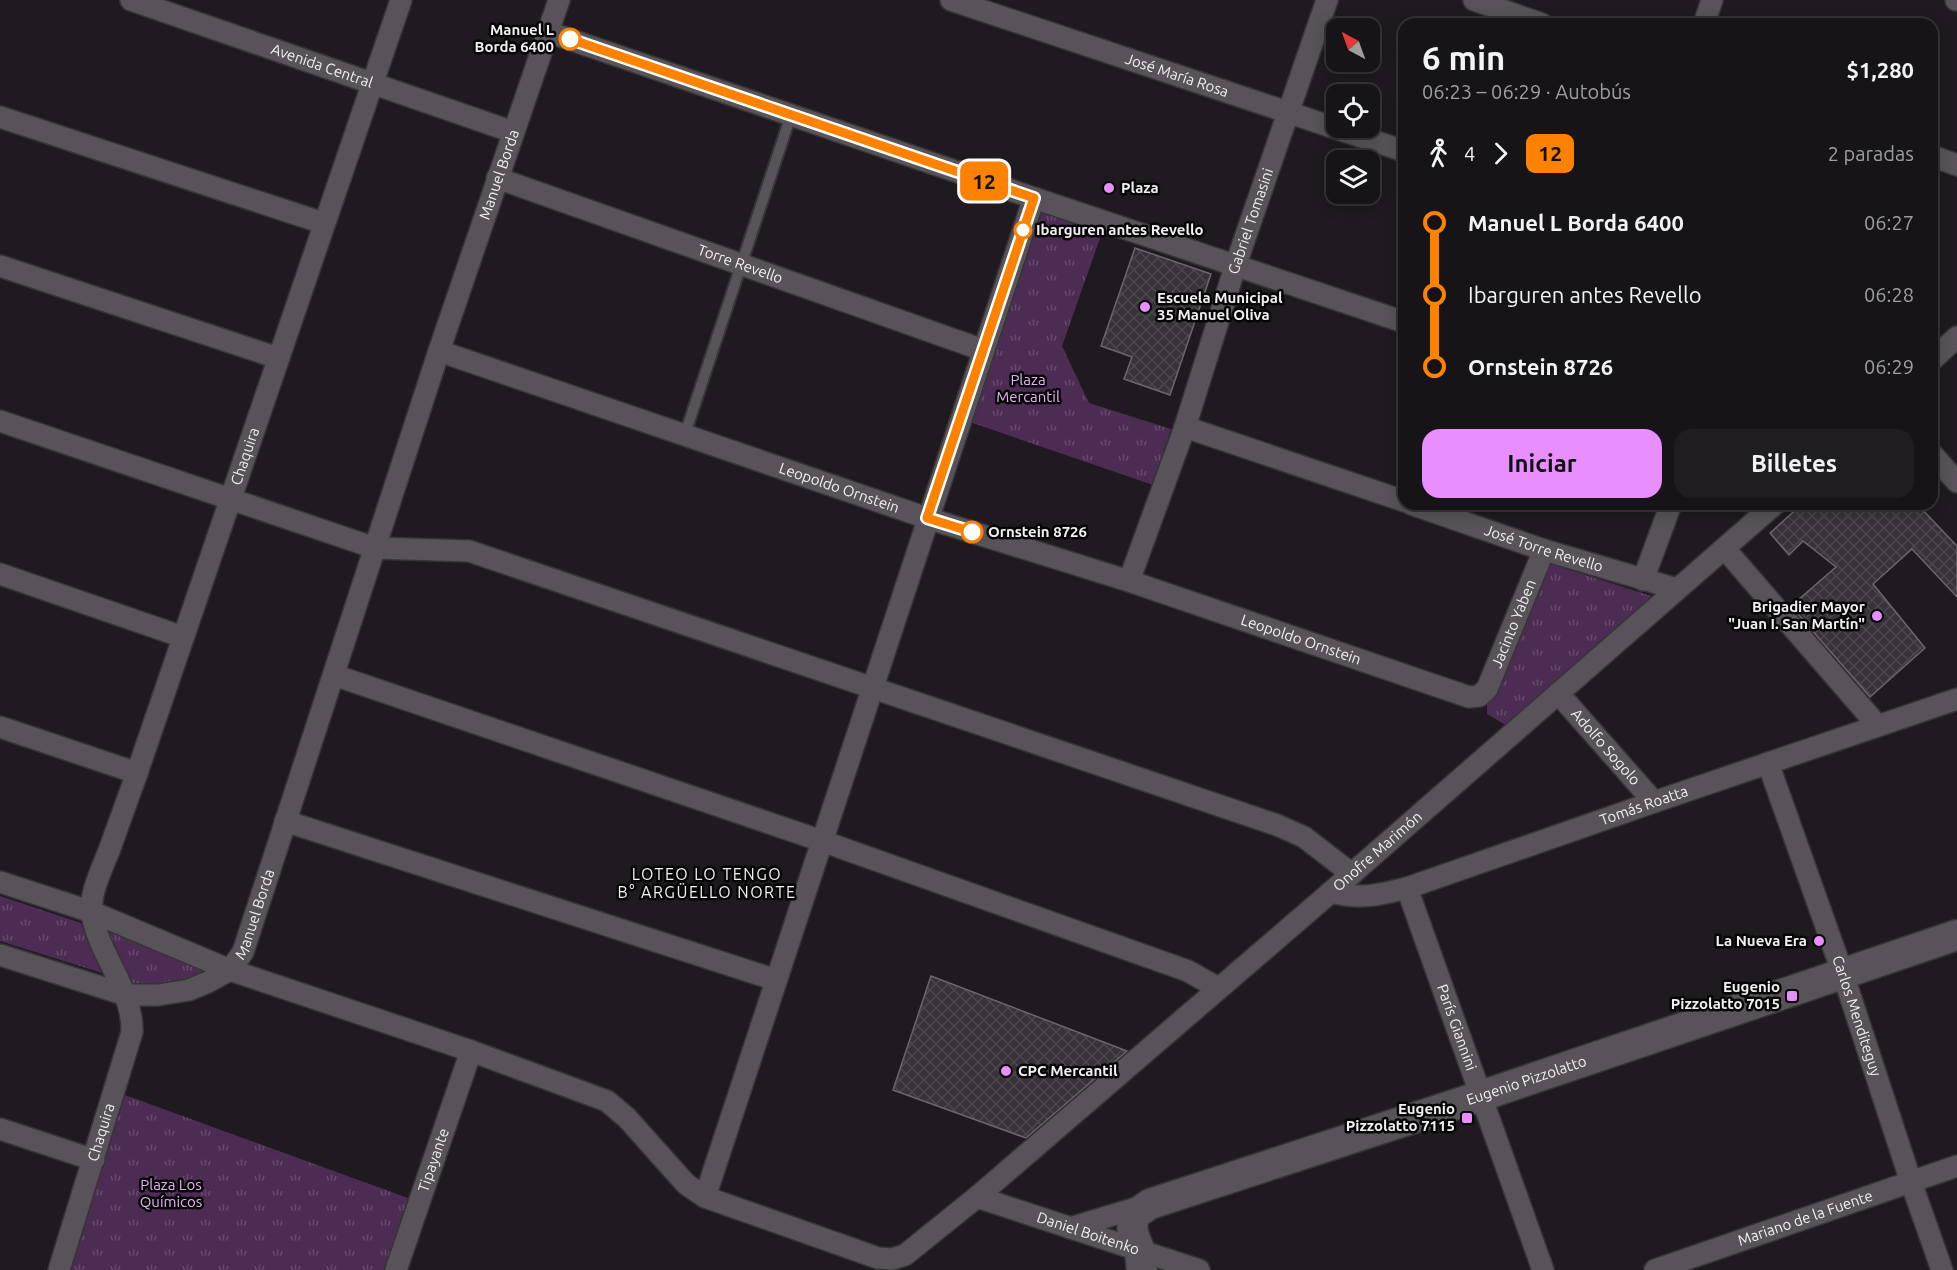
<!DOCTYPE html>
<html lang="es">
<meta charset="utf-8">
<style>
:root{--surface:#161417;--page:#1f1d20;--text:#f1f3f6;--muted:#9e9ea1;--line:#353336;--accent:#e88eff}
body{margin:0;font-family:Ubuntu,sans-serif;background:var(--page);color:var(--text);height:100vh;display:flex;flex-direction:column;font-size:22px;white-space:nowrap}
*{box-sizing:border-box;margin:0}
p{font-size:20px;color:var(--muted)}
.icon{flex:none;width:33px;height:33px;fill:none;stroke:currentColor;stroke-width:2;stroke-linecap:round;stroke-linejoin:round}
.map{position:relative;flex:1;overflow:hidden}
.details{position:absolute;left:1398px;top:18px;width:540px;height:492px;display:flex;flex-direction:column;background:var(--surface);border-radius:18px;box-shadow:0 3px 15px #0003,0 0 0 2px var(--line)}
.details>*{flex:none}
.badge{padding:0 12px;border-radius:9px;font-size:21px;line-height:39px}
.needle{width:39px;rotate:319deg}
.buttons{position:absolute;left:1326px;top:18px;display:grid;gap:12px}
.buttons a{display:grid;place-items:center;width:54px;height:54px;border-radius:12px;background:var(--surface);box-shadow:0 3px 15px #0003,0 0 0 2px var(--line);font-size:30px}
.map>.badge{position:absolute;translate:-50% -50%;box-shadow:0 0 0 3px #fff}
.legs{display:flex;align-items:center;gap:9px;height:66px;padding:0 24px;font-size:20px}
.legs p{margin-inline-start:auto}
.head{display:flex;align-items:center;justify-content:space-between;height:102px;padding:0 24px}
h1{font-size:33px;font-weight:700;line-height:45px}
.primary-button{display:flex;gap:12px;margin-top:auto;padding:12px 24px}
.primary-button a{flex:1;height:69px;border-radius:18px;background:var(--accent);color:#111;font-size:24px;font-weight:700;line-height:69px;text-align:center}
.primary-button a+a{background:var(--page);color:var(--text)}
ul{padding:0 24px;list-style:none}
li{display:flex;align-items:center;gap:21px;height:72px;font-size:22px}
li i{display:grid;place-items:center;width:9px;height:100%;margin:0 8px;background:currentColor}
li i::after{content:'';width:15px;height:15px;margin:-8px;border:4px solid;border-radius:50%;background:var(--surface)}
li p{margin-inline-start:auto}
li:first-child i{background:linear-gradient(#0000 50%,currentColor 0)}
li:last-child i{background:linear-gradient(currentColor 50%,#0000 0)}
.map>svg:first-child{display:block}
</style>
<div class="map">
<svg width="1957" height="1270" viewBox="0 0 1957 1270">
<defs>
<pattern id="grass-tufts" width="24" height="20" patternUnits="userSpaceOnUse" patternTransform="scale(1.5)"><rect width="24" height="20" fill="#4c2c53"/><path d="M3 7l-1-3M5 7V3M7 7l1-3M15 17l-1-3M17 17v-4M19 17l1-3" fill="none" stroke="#664b6c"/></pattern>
<pattern id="building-cross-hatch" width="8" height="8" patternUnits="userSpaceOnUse" patternTransform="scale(1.5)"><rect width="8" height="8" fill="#373338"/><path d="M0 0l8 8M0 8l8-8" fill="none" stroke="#4b474c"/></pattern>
</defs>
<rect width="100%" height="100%" fill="#1e1a1f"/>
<g fill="url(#grass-tufts)">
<polygon points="1037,204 1104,227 1062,346 1089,403 1171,429 1153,485 964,420"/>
<polygon points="1548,563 1664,600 1516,731 1487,714 1487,704"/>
<polygon points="0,896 81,923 102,973 0,941"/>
<polygon points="101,924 213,974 187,984 128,991"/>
<polygon points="125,1095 408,1198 384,1270 65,1270"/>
</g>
<g fill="url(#building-cross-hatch)" stroke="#6b666c" stroke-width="1.5">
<polygon points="1135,248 1211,274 1170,395 1124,379 1132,357 1101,346"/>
<polygon points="1802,504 1917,504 1957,546 1957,597 1912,549 1873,584 1925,648 1870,697 1791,606 1836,567 1803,541 1789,555 1770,533"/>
<polygon points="931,976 1127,1051 1026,1138 893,1090"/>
</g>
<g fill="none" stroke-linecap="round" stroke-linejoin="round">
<defs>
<polyline id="lane" points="685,434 791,115"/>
<g id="street">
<path id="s1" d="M131 0 513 132"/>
<path id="s2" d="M951 0 1404 151"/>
<polyline points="1474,0 1542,24"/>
<polyline points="1956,0 1957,0"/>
<polyline points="1704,24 1712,0"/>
<polyline points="548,32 1034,198 1404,322"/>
<polyline points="0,117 323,223"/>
<polyline points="1932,156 1957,165"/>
<path id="s3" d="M497 178 983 350"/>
<polyline points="0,266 278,358"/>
<path id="s4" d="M439 351 927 518 1129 581 1469 697 1479 696 1487 689 1544 550"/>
<polyline points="1932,360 1957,337"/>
<polyline points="0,421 375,548 469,551 1277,825 1304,837 1352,874"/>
<polyline points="1185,427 1404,501"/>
<polyline points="1932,454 1957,482"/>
<path id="s5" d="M1411 504 1544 550 1677 589"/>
<polyline points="1725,549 1878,726"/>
<polyline points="0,574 183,637"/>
<polyline points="1643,580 1671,504"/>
<path id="s6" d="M1129 581 1185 427 1236 264 1327 0"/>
<polyline points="334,675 822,841 1188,971 1218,988"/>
<path id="s7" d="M1558 693 1654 802"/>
<polyline points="0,727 137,773"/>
<path id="s8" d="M1768 763 1843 974 1911 1182 1942 1270"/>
<polyline points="285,821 776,980"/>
<path id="s9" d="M0 882 92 912 230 970 471 1051 607 1101 627 1118 686 1184 705 1197 878 1258 892 1259 905 1255 977 1197 1331 892 1775 504"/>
<path id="s10" d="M1407 888 1543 1270"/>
<path id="s11" d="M1331 892C1359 900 1379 895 1407 888L1654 802 1957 699"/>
<path id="s12" d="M0 955 126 995H158L189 990 208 982 230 970 243 952 439 351 559 0"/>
<polyline points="0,1129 94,1160"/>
<polyline points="705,1197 1034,198"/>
<path id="s13" d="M977 1197 1199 1270"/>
<polyline points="1070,1228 1146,1205"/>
<path id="s14" d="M59 1270 132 1032C133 989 99 956 92 914 89 893 103 867 110 848 119 823 128 798 137 773L401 0"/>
<path id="s15" d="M396 1270 471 1051"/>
<path id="s16" d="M1655 1270 1957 1166"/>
</g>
<g id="secondary">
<path id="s17" d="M1142 1270C1141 1263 1141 1256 1139 1249 1134 1235 1130 1231 1134 1215L1150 1204 1481 1096 1957 935"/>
</g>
</defs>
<use href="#lane" stroke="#373438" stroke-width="14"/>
<use href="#street" stroke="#373438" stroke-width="24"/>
<use href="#secondary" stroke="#373438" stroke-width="33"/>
<use href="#lane" stroke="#575358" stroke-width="10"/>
<use href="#street" stroke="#575358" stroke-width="21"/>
<use href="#secondary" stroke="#575358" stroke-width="30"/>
</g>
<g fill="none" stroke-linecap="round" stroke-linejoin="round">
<defs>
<polyline id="line-1" points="570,39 1034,198 927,518 972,532"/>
</defs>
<use href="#line-1" stroke="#fff" stroke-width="14"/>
<use href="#line-1" stroke="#ff8100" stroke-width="9"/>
</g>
<g fill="#fff" stroke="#ff8100" stroke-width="3">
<circle cx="570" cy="39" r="10"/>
<circle cx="1023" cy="230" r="8"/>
<circle cx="972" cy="532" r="10"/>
</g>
<g fill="#e88eff" stroke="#070607" stroke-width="2">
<circle cx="1109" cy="188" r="6"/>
<circle cx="1145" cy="307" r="6"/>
<circle cx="1877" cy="616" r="6"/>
<circle cx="1819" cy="941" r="6"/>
<rect x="1786" y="990" width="12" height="12" rx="3"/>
<circle cx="1006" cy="1071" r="6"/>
<rect x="1461" y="1112" width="12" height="12" rx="3"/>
</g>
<g text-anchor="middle" stroke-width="5" stroke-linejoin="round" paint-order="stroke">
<g font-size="15" font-weight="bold" fill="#f2eff2" stroke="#070607" text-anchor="start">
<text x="554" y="35" text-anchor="end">Manuel L<tspan x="554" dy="17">Borda 6400</tspan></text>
<text x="1036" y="235">Ibarguren antes Revello</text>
<text x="988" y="537">Ornstein 8726</text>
</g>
<g font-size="15" fill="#f2eff2" stroke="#070607">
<text dy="5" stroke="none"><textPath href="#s1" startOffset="202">Avenida Central</textPath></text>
<text dy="5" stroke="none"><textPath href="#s2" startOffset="238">José María Rosa</textPath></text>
<text dy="5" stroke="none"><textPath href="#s12" startOffset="1082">Manuel Borda</textPath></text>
<text dy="5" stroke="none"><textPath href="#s6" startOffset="380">Gabriel Tomasini</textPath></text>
<text dy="5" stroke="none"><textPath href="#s3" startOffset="258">Torre Revello</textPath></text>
<text dy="5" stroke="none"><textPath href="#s14" startOffset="858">Chaquira</textPath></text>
<text dy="5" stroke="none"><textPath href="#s4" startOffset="423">Leopoldo Ornstein</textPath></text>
<text dy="5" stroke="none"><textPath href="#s5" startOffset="140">José Torre Revello</textPath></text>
<text dy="5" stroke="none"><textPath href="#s4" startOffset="1178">Jacinto Yaben</textPath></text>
<text dy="5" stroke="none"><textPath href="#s4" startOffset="909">Leopoldo Ornstein</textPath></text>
<text dy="5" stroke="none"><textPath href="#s7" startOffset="72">Adolfo Sogolo</textPath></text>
<text dy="5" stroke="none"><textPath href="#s11" startOffset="328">Tomás Roatta</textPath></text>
<text dy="5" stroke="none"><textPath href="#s9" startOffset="1616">Onofre Marimón</textPath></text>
<text dy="5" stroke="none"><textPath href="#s12" startOffset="303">Manuel Borda</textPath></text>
<text dy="5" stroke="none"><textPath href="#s8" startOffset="268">Carlos Menditeguy</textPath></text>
<text dy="5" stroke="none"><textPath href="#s10" startOffset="148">París Giannini</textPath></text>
<text dy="5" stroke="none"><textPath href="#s17" startOffset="472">Eugenio Pizzolatto</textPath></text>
<text dy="5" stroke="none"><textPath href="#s14" startOffset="144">Chaquira</textPath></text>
<text dy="5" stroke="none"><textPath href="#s15" startOffset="116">Tipayante</textPath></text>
<text dy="5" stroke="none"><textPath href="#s16" startOffset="159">Mariano de la Fuente</textPath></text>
<text dy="5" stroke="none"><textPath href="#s13" startOffset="117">Daniel Boitenko</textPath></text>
</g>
<g font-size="15" font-weight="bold" fill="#f2eff2" stroke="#070607" text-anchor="end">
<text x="1121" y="193" text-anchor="start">Plaza</text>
<text x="1157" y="303" text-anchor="start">Escuela Municipal<tspan x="1157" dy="17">35 Manuel Oliva</tspan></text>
<text x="1865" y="612">Brigadier Mayor<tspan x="1865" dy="17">"Juan I. San Martín"</tspan></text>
<text x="1807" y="946">La Nueva Era</text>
<text x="1780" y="992">Eugenio<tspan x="1780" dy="17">Pizzolatto 7015</tspan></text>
<text x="1018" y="1076" text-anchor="start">CPC Mercantil</text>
<text x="1455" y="1114">Eugenio<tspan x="1455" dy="17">Pizzolatto 7115</tspan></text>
</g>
<g font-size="15" fill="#eab1f8" stroke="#070607">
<text x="1028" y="385">Plaza<tspan x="1028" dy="17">Mercantil</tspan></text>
<text x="171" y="1190">Plaza Los<tspan x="171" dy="17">Químicos</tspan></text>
</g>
<g font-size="16" letter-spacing="1.5" fill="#f2eff2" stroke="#070607">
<text x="707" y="880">LOTEO LO TENGO<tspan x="707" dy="18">B° ARGÜELLO NORTE</tspan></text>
</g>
</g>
</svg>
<div class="buttons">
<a><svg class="needle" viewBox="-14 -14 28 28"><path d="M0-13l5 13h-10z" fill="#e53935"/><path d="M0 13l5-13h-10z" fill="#9e9ea1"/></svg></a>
<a><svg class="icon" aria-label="locate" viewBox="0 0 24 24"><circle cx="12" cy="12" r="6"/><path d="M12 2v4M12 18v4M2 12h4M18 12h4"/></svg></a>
<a><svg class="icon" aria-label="layers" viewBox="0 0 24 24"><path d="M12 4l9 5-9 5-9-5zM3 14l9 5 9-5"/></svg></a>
</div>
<b class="badge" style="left:984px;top:181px;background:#ff8100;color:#111">12</b>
<section class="details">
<div class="head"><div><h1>6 min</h1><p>06:23 – 06:29 · Autobús</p></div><b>$1,280</b></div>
<div class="legs"><svg class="icon" aria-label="walk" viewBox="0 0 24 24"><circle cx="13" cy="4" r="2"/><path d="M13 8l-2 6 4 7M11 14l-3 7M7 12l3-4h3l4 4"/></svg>4<svg class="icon" aria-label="forward" viewBox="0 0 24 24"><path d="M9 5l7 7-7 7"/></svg><b class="badge" style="background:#ff8100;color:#111">12</b><p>2 paradas</p></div>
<ul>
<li><i style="color:#ff8100"></i><b>Manuel L Borda 6400</b><p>06:27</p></li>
<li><i style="color:#ff8100"></i><span>Ibarguren antes Revello</span><p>06:28</p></li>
<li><i style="color:#ff8100"></i><b>Ornstein 8726</b><p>06:29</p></li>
</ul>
<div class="primary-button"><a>Iniciar</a><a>Billetes</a></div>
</section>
</div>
